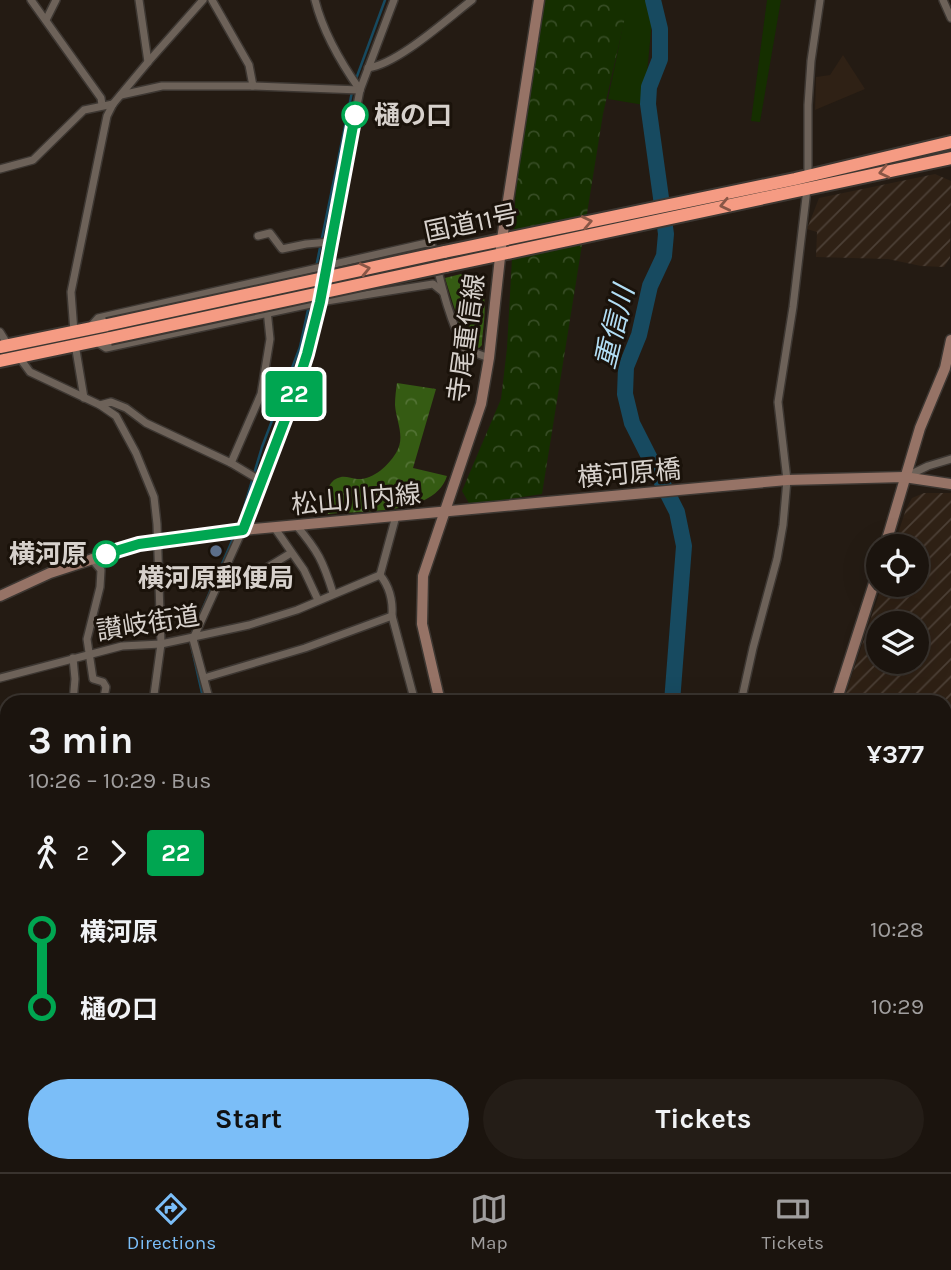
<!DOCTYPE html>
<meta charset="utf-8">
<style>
:root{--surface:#1b140e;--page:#241d17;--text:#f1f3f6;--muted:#a09e9e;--line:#39332e;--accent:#7bbef8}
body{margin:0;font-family:Karla,"Noto Sans JP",sans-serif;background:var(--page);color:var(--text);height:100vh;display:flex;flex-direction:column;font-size:26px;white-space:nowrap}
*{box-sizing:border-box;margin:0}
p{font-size:23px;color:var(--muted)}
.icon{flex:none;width:38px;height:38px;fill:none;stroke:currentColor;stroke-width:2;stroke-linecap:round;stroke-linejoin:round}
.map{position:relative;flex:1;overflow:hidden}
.drawer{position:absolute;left:0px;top:695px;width:952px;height:478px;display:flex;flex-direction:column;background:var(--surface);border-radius:21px 21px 0 0;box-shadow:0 7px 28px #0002,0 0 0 2px var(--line)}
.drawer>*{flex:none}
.badge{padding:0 14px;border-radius:5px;font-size:24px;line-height:46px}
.fabs{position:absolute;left:866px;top:534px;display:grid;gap:14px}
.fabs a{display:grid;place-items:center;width:63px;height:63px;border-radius:50%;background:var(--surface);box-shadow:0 7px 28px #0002,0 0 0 2px var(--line);font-size:35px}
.map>.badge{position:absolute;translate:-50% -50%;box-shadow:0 0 0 4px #fff}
.legs{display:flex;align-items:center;gap:10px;height:77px;padding:0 28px;font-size:23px}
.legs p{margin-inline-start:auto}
.overview{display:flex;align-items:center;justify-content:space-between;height:119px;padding:0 28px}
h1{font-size:38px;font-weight:700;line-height:52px}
.primary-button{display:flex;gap:14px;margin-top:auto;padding:14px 28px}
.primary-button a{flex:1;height:80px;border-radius:42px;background:var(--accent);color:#111;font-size:28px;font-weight:700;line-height:80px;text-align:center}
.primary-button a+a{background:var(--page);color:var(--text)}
ul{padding:0 28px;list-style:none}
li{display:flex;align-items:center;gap:24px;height:77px;font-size:26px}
li i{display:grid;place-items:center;width:10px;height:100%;margin:0 9px;background:currentColor}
li i::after{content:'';width:18px;height:18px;margin:-9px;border:5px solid;border-radius:50%;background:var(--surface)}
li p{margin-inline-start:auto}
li:first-child i{background:linear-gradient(#0000 50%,currentColor 0)}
li:last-child i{background:linear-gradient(currentColor 50%,#0000 0)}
.menu{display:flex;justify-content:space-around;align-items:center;height:98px;border-top:2px solid var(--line);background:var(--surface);font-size:19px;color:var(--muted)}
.menu a{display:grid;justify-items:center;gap:4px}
.menu .active{color:var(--accent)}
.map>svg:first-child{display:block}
</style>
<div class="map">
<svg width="951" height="1172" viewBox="0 0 951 1172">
<defs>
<pattern id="industrial-furrows" width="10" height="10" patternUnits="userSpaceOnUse" patternTransform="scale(1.75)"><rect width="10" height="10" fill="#2f2115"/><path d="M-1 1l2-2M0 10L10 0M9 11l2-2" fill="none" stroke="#4c4036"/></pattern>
<pattern id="forest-crowns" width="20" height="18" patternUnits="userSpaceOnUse" patternTransform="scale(1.75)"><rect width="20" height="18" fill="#355b13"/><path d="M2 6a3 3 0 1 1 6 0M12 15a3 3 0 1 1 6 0" fill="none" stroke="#527234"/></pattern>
<pattern id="park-crowns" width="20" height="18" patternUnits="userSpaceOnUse" patternTransform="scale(1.75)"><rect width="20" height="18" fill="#152f00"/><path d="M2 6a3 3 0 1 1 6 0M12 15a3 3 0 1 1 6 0" fill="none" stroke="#364c24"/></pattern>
</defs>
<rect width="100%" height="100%" fill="#241b13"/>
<g fill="#2f2115">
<polygon points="843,55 865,89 815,110 816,77 830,75"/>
<polygon points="60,1166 343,1166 341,1172 58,1172"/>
</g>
<g fill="url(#industrial-furrows)" fill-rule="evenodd">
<polygon points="935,174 951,181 950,258 944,267 921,266 888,259 816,257 817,232 807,229 819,198"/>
<path d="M924 493H951V857L945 858V702H843L882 585 917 584V546H894L906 509 912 498ZM878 623H917V662H878Z"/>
</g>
<g fill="#152f00">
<polygon points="628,0 654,0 644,105 608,99"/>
<polygon points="767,0 781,0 760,122 751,121"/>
</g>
<g fill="url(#forest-crowns)">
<path d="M461 274C495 278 483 321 482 345L479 348 469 344 464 339 445 278Z"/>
<path d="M397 383 436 389 413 468 447 476C434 516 363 510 328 514 324 502 325 480 341 477 346 476 353 479 357 479 373 480 388 466 396 453 406 437 396 421 395 405 395 397 396 390 397 383Z"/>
</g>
<polygon fill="url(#park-crowns)" points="543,0 629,0 603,114 542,494 470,505 462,491 501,399 507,348 516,186"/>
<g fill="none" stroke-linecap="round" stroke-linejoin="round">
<g stroke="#174a60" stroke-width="2.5">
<polyline points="356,79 385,0"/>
<polyline points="314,277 352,92"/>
<polyline points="238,528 262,447 300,347 309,305"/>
<polyline points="193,631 235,534"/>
<polyline points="190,640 204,702"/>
<polyline points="266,1166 267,1172"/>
</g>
<g stroke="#174a60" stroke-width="16">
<polyline points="653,0 660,29 660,59 649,87 648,104 666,234 664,256 650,286 639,335 626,367 625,394 632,423 677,512 684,546 672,702"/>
<polyline points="528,1172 529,1166"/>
</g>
<defs>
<g id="street">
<polyline points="31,0 101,98 102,105"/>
<polyline points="139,0 148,62"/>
<polyline points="212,0 249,65 253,86"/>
<path d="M315 0C323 32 341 63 360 90"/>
<polyline points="943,0 951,18"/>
<polyline points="46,20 56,0"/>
<path d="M368 68C398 64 447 19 472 0"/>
<polyline points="121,95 162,86 253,86 360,90"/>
<polyline points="0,169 33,160 84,110 113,104"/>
<polyline points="808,177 808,105 811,61 820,0"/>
<polyline points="258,236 270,233 282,249 306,244 330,242"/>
<polyline points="323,279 360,90 394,0"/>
<path d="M90 327 98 318 431 242C440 278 447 316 465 349L489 358"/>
<polyline points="0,332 8,345"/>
<polyline points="74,332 71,292 107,116 113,104 148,62 203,0"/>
<polyline points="95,341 106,348 320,302 433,284 443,292"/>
<polyline points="75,344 84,398"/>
<polyline points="19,357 30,372 100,405 116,416 136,453 154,497 157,524 161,644 153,702"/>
<polyline points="100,405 111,402 126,408 146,423 231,463 261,481"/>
<polyline points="231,463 261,394 270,339 267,310"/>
<polyline points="905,477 928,466 951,459"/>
<path d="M296 525C318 551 323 561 333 593"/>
<polyline points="274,527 304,570 318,600"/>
<polyline points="91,558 101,570 100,587 87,639 93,679 103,682 106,687 103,702"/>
<polyline points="263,570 291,553"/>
<path d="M380 575C390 587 393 600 392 616L415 702"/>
<polyline points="380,575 396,516"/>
<polyline points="0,678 122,646 161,644 249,625 297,610 380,575"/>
<polyline points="204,678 305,648 392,616"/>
<polyline points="73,702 75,679 73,658"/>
<polyline points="210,702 193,639 252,509 291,403 307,354 322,291"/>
<polyline points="741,702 753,648 777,559 783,525 787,480 778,402 793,307 807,189"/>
<polyline points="945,864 951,862"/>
<polyline points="945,946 951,963"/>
<polyline points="945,1043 951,1043"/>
<polyline points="55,1172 57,1166"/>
</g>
<g id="secondary">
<polyline points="885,546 920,428 945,368 951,340"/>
<polyline points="0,596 50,573 139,544 243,530 787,480 904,477 951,484"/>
<polyline points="440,702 422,624 423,576 481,404 489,358 502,239 539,0"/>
<polyline points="836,702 878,571"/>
<polyline points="422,1172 423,1166"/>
<polyline points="775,1172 775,1166"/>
</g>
<g id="highway">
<polyline points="444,252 795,179 951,142"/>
<polyline points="446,266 951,158"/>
<polyline points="0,347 107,325"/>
<polyline points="0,361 110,338"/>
</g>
</defs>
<use href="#street" stroke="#3d3732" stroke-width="10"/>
<use href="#secondary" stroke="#3d3732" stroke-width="13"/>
<use href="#highway" stroke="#3d3732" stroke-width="16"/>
<use href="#street" stroke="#6d6259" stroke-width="7"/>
<use href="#secondary" stroke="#967366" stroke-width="10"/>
<use href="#highway" stroke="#f59b83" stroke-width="12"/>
<g stroke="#8a827c" stroke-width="2.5" stroke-dasharray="3.5 7" stroke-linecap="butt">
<polyline points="92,702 94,694"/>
<polyline points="0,1123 7,1091"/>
</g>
<defs>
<g id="highway-bridge">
<polyline points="107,325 444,252"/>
<polyline points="110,338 446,266"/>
</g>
</defs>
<use href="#highway-bridge" stroke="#3d3732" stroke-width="16" stroke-linecap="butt"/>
<use href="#highway-bridge" stroke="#f59b83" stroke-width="12"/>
</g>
<defs><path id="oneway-chevron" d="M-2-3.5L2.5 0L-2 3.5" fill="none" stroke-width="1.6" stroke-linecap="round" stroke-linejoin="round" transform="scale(1.75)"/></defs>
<g stroke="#885646">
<use href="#oneway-chevron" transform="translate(884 172) rotate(168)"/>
<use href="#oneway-chevron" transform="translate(725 205) rotate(168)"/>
<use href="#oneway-chevron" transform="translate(587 222) rotate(-12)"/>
<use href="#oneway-chevron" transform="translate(365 269) rotate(-13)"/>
</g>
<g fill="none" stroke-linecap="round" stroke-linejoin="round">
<defs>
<polyline id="line-1" points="106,554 139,544 243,530 291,404 307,354 320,302 355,115"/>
</defs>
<use href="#line-1" stroke="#fff" stroke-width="16"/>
<use href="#line-1" stroke="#00a651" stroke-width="10"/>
</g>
<g fill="#fff" stroke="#00a651" stroke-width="3.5">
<circle cx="355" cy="115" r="12"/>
<circle cx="106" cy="554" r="12"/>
</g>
<circle fill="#5c6f8a" stroke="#1a120a" stroke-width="2.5" cx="216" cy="551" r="7"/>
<g text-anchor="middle" stroke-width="6" stroke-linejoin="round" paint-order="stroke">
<g font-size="26" font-weight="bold" fill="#d7d1cc" stroke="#1a120a" text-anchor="start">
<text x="374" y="124">樋の口</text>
<text x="87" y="563" text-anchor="end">横河原</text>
</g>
<g font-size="26" fill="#d7d1cc" stroke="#1a120a">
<text transform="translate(471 223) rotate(-12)" y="9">国道11号</text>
<text transform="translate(466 338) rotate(-82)" y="9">寺尾重信線</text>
<text transform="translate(629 473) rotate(-5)" y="9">横河原橋</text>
<text transform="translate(356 499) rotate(-5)" y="9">松山川内線</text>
<text transform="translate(148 623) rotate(-9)" y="9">讃岐街道</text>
</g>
<g font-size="26" font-weight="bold" fill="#d7d1cc" stroke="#1a120a">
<text x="216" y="587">横河原郵便局</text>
</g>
<g font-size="28" font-style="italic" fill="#b2def5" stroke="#1a120a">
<text transform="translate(614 327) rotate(-76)" y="10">重信川</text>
</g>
</g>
</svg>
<div class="fabs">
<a><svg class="icon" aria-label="locate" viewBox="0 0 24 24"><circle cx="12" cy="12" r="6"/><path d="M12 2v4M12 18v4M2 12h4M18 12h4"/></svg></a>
<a><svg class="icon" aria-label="layers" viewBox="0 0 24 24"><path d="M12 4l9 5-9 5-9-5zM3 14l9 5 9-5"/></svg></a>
</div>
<b class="badge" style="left:294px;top:394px;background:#00a651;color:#fff">22</b>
<section class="drawer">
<div class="overview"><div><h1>3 min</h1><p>10:26 – 10:29 · Bus</p></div><b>¥377</b></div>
<div class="legs"><svg class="icon" aria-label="walk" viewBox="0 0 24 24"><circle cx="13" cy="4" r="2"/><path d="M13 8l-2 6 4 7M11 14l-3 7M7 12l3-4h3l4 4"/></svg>2<svg class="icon" aria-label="forward" viewBox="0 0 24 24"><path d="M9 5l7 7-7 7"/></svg><b class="badge" style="background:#00a651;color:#fff">22</b></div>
<ul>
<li><i style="color:#00a651"></i><b>横河原</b><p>10:28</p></li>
<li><i style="color:#00a651"></i><b>樋の口</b><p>10:29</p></li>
</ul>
<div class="primary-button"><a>Start</a><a>Tickets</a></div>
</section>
</div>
<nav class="menu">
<a class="active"><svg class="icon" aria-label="directions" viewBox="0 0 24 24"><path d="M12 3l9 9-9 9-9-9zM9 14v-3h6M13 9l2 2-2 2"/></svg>Directions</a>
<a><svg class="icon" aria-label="map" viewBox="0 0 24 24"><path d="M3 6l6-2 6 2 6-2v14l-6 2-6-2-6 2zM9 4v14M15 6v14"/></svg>Map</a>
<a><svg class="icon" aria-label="tickets" viewBox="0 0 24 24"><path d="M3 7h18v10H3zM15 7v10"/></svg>Tickets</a>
</nav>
